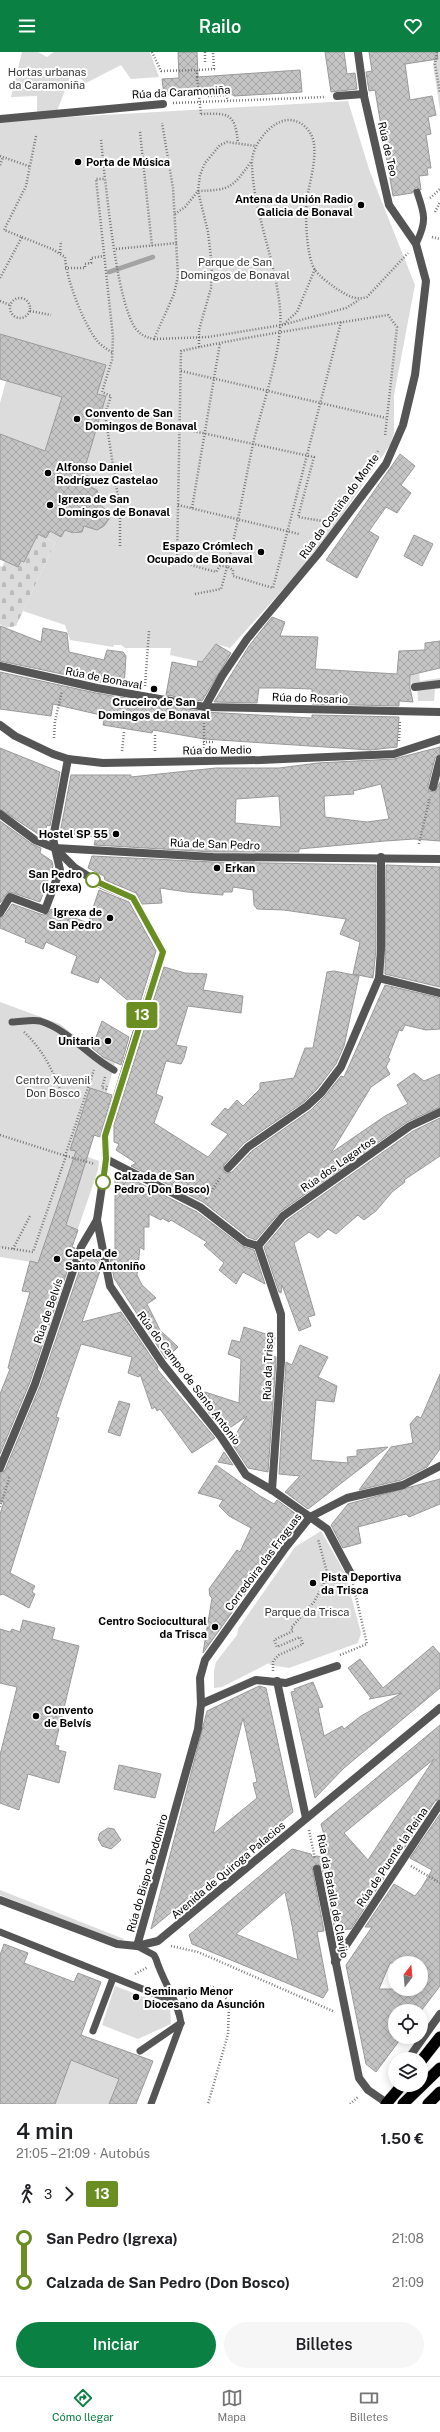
<!DOCTYPE html>
<html lang="es">
<meta charset="utf-8">
<style>
:root{--surface:#fff;--page:#f6f6f6;--text:#202124;--muted:#757577;--line:#e0e0e0;--accent:#0b8043}
body{margin:0;font-family:"Public Sans",sans-serif;background:var(--page);color:var(--text);height:100vh;display:flex;flex-direction:column;font-size:15px;white-space:nowrap}
*{box-sizing:border-box;margin:0}
p{font-size:13px;color:var(--muted)}
.icon{flex:none;width:22px;height:22px;fill:none;stroke:currentColor;stroke-width:2;stroke-linecap:round;stroke-linejoin:round}
.map{position:relative;height:2052px;overflow:hidden}
.panel{display:flex;flex-direction:column;background:var(--surface);flex:1}
.panel>*{flex:none}
.badge{padding:0 8px;border-radius:3px;font-size:14px;line-height:26px}
.needle{width:26px;rotate:16deg}
.buttons{position:absolute;left:388px;top:1904px;display:grid;gap:8px}
.buttons a{display:grid;place-items:center;width:40px;height:40px;border-radius:50%;background:var(--surface);box-shadow:0 2px 10px #0003;font-size:20px}
.map>.badge{position:absolute;translate:-50% -50%;box-shadow:0 0 0 2px #fff}
.legs{display:flex;align-items:center;gap:6px;height:44px;padding:0 16px;font-size:13px}
.legs p{margin-inline-start:auto}
.summary{display:flex;align-items:center;justify-content:space-between;height:68px;padding:0 16px}
h1{font-size:22px;font-weight:600;line-height:30px}
.cta{display:flex;gap:8px;margin-top:auto;padding:8px 16px}
.cta a{flex:1;height:46px;border-radius:24px;background:var(--accent);color:#fff;font-size:16px;font-weight:600;line-height:46px;text-align:center}
.cta a+a{background:var(--page);color:var(--text)}
ul{padding:0 16px;list-style:none}
li{display:flex;align-items:center;gap:14px;height:44px;font-size:15px}
li i{display:grid;place-items:center;width:6px;height:100%;margin:0 5px;background:currentColor}
li i::after{content:'';width:10px;height:10px;margin:-5px;border:3px solid;border-radius:50%;background:var(--surface)}
li p{margin-inline-start:auto}
li:first-child i{background:linear-gradient(#0000 50%,currentColor 0)}
li:last-child i{background:linear-gradient(currentColor 50%,#0000 0)}
header{display:flex;justify-content:space-between;align-items:center;height:52px;padding:0 16px;background:var(--accent);color:#fff;font-size:18px;font-weight:600}
.tabs{display:flex;justify-content:space-around;align-items:center;height:56px;border-top:1px solid var(--line);background:var(--surface);font-size:11px;color:var(--muted)}
.tabs a{display:grid;justify-items:center;gap:2px}
.tabs .on{color:var(--accent)}
.map>svg:first-child{display:block}
</style>
<header><svg class="icon" aria-label="menu" viewBox="0 0 24 24"><path d="M4 6h16M4 12h16M4 18h16"/></svg>Railo<svg class="icon" aria-label="heart" viewBox="0 0 24 24"><path d="M12 20l-8-8c-3-5 5-10 8-4 3-6 11-1 8 4z"/></svg></header>
<div class="map">
<svg width="440" height="2052" viewBox="0 0 440 2052">
<defs>
<pattern id="cemetery-stones" width="16" height="16" patternUnits="userSpaceOnUse"><rect width="16" height="16" fill="#dcdcdc"/><path d="M2 7V4a2 2 0 0 1 4 0v3zM10 15v-3a2 2 0 0 1 4 0v3z" fill="#bbb"/></pattern>
<pattern id="building-cross-hatch" width="8" height="8" patternUnits="userSpaceOnUse"><rect width="8" height="8" fill="#c4c4c4"/><path d="M0 0l8 8M0 8l8-8" fill="none" stroke="#a7a7a7"/></pattern>
</defs>
<rect width="100%" height="100%" fill="#fff"/>
<g fill="#dcdcdc">
<polygon points="22,0 38,0 47,5 54,0 150,0 159,25 131,27 121,13 86,31 72,20 57,59 37,60 37,44 11,45"/>
<polygon points="436,0 440,0 440,58 433,12"/>
<polygon points="348,49 370,120 415,233 394,343 394,381 390,393 338,469 297,522 230,596 216,592 202,610 170,603 171,596 125,596 121,593 114,593 113,595 70,588 65,573 23,559 55,491 46,486 50,479 61,485 65,478 74,482 82,480 84,472 97,478 104,474 109,467 107,459 97,451 99,445 97,438 89,436 93,426 83,422 106,344 97,342 106,313 0,282 0,69"/>
<polygon points="6,329 62,345 45,399 0,382 0,351"/>
<polygon points="419,621 420,629 440,626 440,637 435,637 434,649 418,649 417,632 412,633 410,622"/>
<polygon points="0,950 60,972 98,1003 115,1011 88,1105 99,1109 98,1118 69,1203 45,1212 0,1205"/>
<polygon points="321,1479 345,1521 361,1581 358,1591 289,1616 270,1613 269,1611 222,1635 214,1636 214,1619 216,1610 237,1583 238,1577 295,1495"/>
<polygon points="0,1838 124,1887 120,1891 0,1843"/>
<polygon points="115,1934 170,1955 171,1972 138,1987 102,1973"/>
<polygon points="71,2008 119,2027 109,2052 55,2052"/>
</g>
<polygon fill="url(#cemetery-stones)" points="38,482 55,491 16,574 5,576 0,572 0,514 2,515 5,509 24,510"/>
<g fill="none" stroke-linecap="round" stroke-linejoin="round">
<polyline stroke="#a3a3a3" stroke-width="4.5" points="109,220 153,205"/>
</g>
<g fill="url(#building-cross-hatch)" stroke="#999" fill-rule="evenodd">
<polygon points="178,0 197,0 198,25 300,18 302,40 234,44 223,35 197,42 164,43 162,27 179,26"/>
<polygon points="325,0 344,0 347,22 355,21 357,37 331,40"/>
<polygon points="369,0 437,0 438,7 405,12 410,48 432,44 436,63 428,65 431,82 426,83 431,116 427,116 428,123 419,124 421,138 416,135 412,141 393,144 375,38 369,39 366,20 372,19"/>
<polygon points="0,282 106,313 97,342 106,344 83,422 93,426 89,434 97,438 99,445 97,450 107,459 109,467 104,474 97,478 84,474 82,480 73,481 65,478 61,485 50,479 46,486 38,482 24,510 21,509 18,515 0,507 0,382 45,399 62,345 0,327"/>
<polygon points="400,402 415,414 401,433 411,441 397,461 386,455 369,479 379,485 357,526 326,508"/>
<polygon points="414,483 433,492 422,514 404,504"/>
<polygon points="272,565 285,570 280,584 318,585 315,617 397,622 399,599 425,598 425,591 440,589 440,616 410,623 410,636 413,650 399,649 399,654 312,652 312,637 281,636 259,636 257,651 214,650 249,594"/>
<polygon points="0,574 41,590 43,576 67,581 69,600 104,608 107,598 123,600 126,604 124,635 0,609"/>
<polygon points="216,592 231,601 202,649 166,643 172,610 197,615 198,609 202,610"/>
<polygon points="0,620 96,641 204,660 312,666 312,663 399,665 397,695 370,698 204,687 153,678 152,681 103,673 105,664 53,652 51,664 0,657"/>
<path d="M440 695V702L435 706 428 734 429 739 435 740 440 730V789L414 787 385 789 299 797V800H213L94 793 96 785 60 781 71 723H131V725L216 716H279L318 711 394 707ZM381 732 389 767 367 770 325 765 324 744 354 742 353 739ZM279 744 281 775 235 771 236 747Z"/>
<polygon points="0,696 60,720 50,774 47,773 44,786 0,757"/>
<polygon points="0,769 32,792 41,796 40,801 52,809 53,814 40,850 10,840 0,851"/>
<polygon points="92,804 213,810 376,813 376,897 373,926 353,922 360,890 340,882 346,867 284,858 257,857 254,853 253,838 233,835 232,840 223,840 223,843 187,840 160,836 162,851 142,852 136,841 105,828 104,824 88,816"/>
<polygon points="386,813 440,815 440,935 385,922"/>
<polygon points="99,838 129,850 156,899 138,957 100,925 98,931 71,921 77,904 46,890 43,897 25,890 26,887 0,876 0,866 4,864 12,852 43,863 48,862 51,857 88,871"/>
<polygon points="164,915 185,921 207,922 203,938 243,944 241,961 188,954 176,993 187,995 184,1006 181,1012 166,1009 156,1042 163,1045 154,1071 208,1105 228,1082 211,1072 225,1056 228,1058 237,1048 243,1054 260,1037 260,1031 294,1026 305,996 313,996 327,920 334,919 359,924 344,994 336,1012 317,1037 304,1050 244,1091 224,1113 223,1117 226,1121 232,1120 252,1099 311,1058 325,1044 341,1024 344,1025 385,933 440,946 440,977 426,978 405,973 402,979 399,978 388,1006 390,1007 386,1015 390,1022 371,1035 331,1101 385,1064 408,1052 397,1033 414,1021 424,1029 440,1022 440,1055 407,1070 280,1160 256,1188 248,1185 203,1150 131,1114 136,1111 116,1098 119,1092 114,1090 114,1073"/>
<polygon points="102,969 129,985 121,1013 103,1005 92,996"/>
<polygon points="90,1036 112,1043 100,1085 94,1083 66,1173 78,1178 72,1195 75,1196 30,1330 0,1402 0,1342 10,1317 8,1316 11,1304 30,1240 22,1239 30,1209 38,1211 76,1099 70,1098"/>
<polygon points="440,1066 440,1104 404,1128 405,1130 392,1140 376,1159 364,1168 358,1163 336,1182 328,1177 318,1186 309,1180 294,1191 315,1263 308,1265 311,1274 299,1279 282,1233 281,1241 279,1240 264,1195 287,1168 413,1079"/>
<polygon points="120,1121 197,1160 242,1194 254,1198 265,1232 243,1220 236,1232 219,1218 224,1211 204,1193 207,1190 171,1168 169,1170 162,1166 161,1168 149,1162 149,1175 144,1175 144,1198 140,1195 137,1223 142,1233 156,1246 147,1252 160,1278 178,1295 166,1307 114,1226 110,1206 115,1207 115,1124"/>
<polygon points="86,1199 98,1202 101,1216 82,1270 121,1260 158,1315 157,1317 215,1386 192,1401 160,1357 157,1359 155,1355 152,1357 140,1322 139,1325 128,1321 132,1305 81,1292 56,1365 59,1366 10,1521 35,1534 32,1540 35,1542 29,1556 3,1542 0,1543 0,1462 4,1450 0,1450 0,1421 5,1418 40,1334"/>
<polygon points="244,1275 275,1285 272,1304 276,1305 276,1309 268,1420 248,1416 231,1390 247,1364 224,1380 197,1346 205,1340 239,1351 241,1307 228,1302 232,1288 240,1290"/>
<polygon points="300,1293 328,1305 318,1325 337,1334 334,1350 316,1348 311,1408 348,1411 347,1405 357,1404 357,1398 388,1395 308,1457 285,1440 300,1424 279,1422 286,1310 292,1313"/>
<polygon points="440,1322 440,1397 427,1415 401,1428 359,1438 391,1395 413,1391 410,1372 417,1364 421,1366"/>
<polygon points="119,1349 130,1352 120,1384 108,1380"/>
<polygon points="224,1400 233,1413 218,1410"/>
<polygon points="216,1413 260,1444 274,1452 277,1448 300,1465 203,1601 212,1546 210,1544 209,1537 237,1498 240,1500 251,1476 229,1464 219,1454 223,1448 198,1441"/>
<polygon points="440,1427 440,1452 409,1465 406,1462 358,1475 361,1491 343,1496 331,1473 348,1452"/>
<polygon points="23,1568 55,1576 52,1587 79,1594 55,1693 59,1694 58,1698 66,1700 59,1731 28,1722 19,1758 0,1751 0,1703 17,1635 0,1631 0,1577 10,1580 12,1577 20,1580"/>
<polygon points="433,1594 440,1602 440,1636 344,1716 315,1746 291,1640 295,1639 294,1637 313,1630 323,1655 318,1656 324,1684 342,1674 344,1677 361,1664 402,1641 369,1647 371,1646 348,1616 360,1607 383,1636"/>
<path d="M259 1634 266 1636 293 1760 151 1877 207 1659ZM243 1666 257 1730 253 1731 257 1746 213 1782Z"/>
<path d="M440 1673V1747L435 1749 401 1801 398 1800 382 1825 384 1826 351 1877 335 1878 322 1816 318 1812 312 1815 324 1879 317 1880 328 1938 323 1946 192 1892 189 1883 292 1797 311 1802 312 1805 317 1804 325 1806 324 1802 329 1801 321 1772ZM434 1707 368 1808 344 1781ZM285 1840 292 1873 298 1908 236 1882Z"/>
<polygon points="119,1713 161,1722 155,1746 114,1737"/>
<path d="M440 1762V1934L421 1959H395V1985H402L376 2020 366 2012 346 1913 372 1875H365L394 1832 415 1844 422 1835 432 1818 410 1806ZM390 1911H421V1937H379Z"/>
<polygon points="108,1776 114,1777 121,1788 111,1797 102,1794 98,1787 100,1781"/>
<polygon points="4,1892 28,1901 24,1911 74,1930 78,1921 101,1930 81,1983 153,2009 136,2052 109,2052 119,2027 71,2008 55,2052 0,2052 0,1903"/>
</g>
<g fill="none" stroke-linecap="round" stroke-linejoin="round">
<defs>
<g id="trunk">
<polyline points="421,2009 440,1985"/>
<polyline points="386,2052 402,2033"/>
<polyline points="403,2052 440,2016"/>
<polyline points="428,2052 440,2040"/>
</g>
</defs>
<use href="#trunk" stroke="#dbdbdb" stroke-width="12"/>
<g stroke="#777" stroke-width="2.5" stroke-dasharray="1 2" stroke-linecap="butt">
<polyline points="152,0 161,19 197,18"/>
<polyline points="205,0 205,10"/>
<polyline points="437,0 435,12 440,41"/>
<polyline points="197,25 197,18 214,17 213,0"/>
<polyline points="208,44 226,43 228,49"/>
<polyline points="173,51 326,45"/>
<path d="M201 62C229 61 235 61 238 91"/>
<polyline points="140,80 152,194"/>
<polyline points="101,88 105,127"/>
<polyline points="0,104 31,115"/>
<polyline points="0,113 3,105"/>
<polyline points="430,146 440,137"/>
<polyline points="435,160 440,150"/>
<path d="M175 162 185 155 198 139C231 138 232 136 251 110"/>
<path d="M22 185 52 197 65 205C66 227 84 273 98 290 102 294 108 298 113 301"/>
<polyline points="432,185 440,187"/>
<polyline points="116,197 177,191"/>
<polyline points="60,201 61,189"/>
<polyline points="65,216 85,216 85,212 91,211 91,206 104,204"/>
<polyline points="0,226 22,185 4,178 26,134 36,84"/>
<circle cx="20" cy="256" r="10"/>
<polyline points="0,249 10,253"/>
<polyline points="30,259 51,263"/>
<path d="M341 270 273 536 233 524V518L227 514H220L216 520 177 509 181 299C249 284 319 274 388 263L397 275 385 384"/>
<polyline points="284,272 297,260 315,217"/>
<polyline points="154,287 208,285 282,273 346,256 359,248"/>
<polyline points="199,295 199,278 211,236 212,214 208,180 198,139 200,123 205,111 220,93 227,90 256,94"/>
<polyline points="181,319 386,366"/>
<polyline points="179,376 314,405 298,465 328,470"/>
<polyline points="360,424 378,399"/>
<polyline points="178,453 299,482"/>
<polyline points="192,456 220,291"/>
<path d="M120 494V458L105 362 111 344 102 340 112 308 113 285 96 127H105C109 159 118 253 136 277 141 283 145 285 154 287L174 242 178 224 173 136 162 71"/>
<path d="M195 542 221 537C235 489 243 440 253 392 262 353 284 294 280 257 276 209 252 156 252 110 252 95 266 76 280 70 296 63 312 76 314 92 316 110 310 129 307 146 305 163 306 204 315 218 320 225 330 232 337 237 347 243 355 249 367 245L408 201"/>
<polyline points="145,634 149,579"/>
<polyline points="155,683 155,699"/>
<polyline points="54,686 55,669 62,639"/>
<polyline points="399,689 400,670"/>
<polyline points="203,690 214,690"/>
<polyline points="122,699 124,680"/>
<polyline points="204,699 204,666"/>
<polyline points="419,792 430,745"/>
<path d="M24 980C42 997 51 1015 60 1037"/>
<polyline points="105,1025 102,1036 106,1037 107,1034"/>
<polyline points="0,1083 66,1104 33,1200 0,1195"/>
<polyline points="65,1104 94,1018"/>
<polyline points="66,1104 95,1112"/>
<polyline points="206,1147 221,1125"/>
<polyline points="13,1197 30,1164"/>
<polyline points="0,1455 10,1424"/>
<polyline points="340,1603 367,1592 353,1532"/>
<polyline points="273,1619 273,1609 279,1603 303,1592 300,1585 277,1595 274,1588 293,1579 291,1576 314,1550 328,1524 318,1487"/>
<polyline points="309,1778 315,1807"/>
<polyline points="411,1814 440,1831"/>
<polyline points="171,1894 198,1900 335,1960"/>
<polyline points="135,1922 148,1915"/>
<polyline points="186,1946 208,1934 220,1937 229,1951 228,1982 208,2052"/>
<polyline points="350,2052 359,2044"/>
</g>
<g stroke="#555" stroke-width="7">
<path d="M416 192C427 169 425 163 417 140"/>
<path d="M12 970C20 970 32 967 40 969 69 978 88 1004 114 1018"/>
<polyline points="0,1880 175,1950"/>
<path d="M137 1894 154 1903 156 1907C163 1930 178 1949 181 1971L151 2052"/>
<polyline points="93,1979 113,1926"/>
<polyline points="140,1999 181,1971"/>
</g>
<g stroke="#555" stroke-width="8">
<polyline points="337,44 364,42"/>
<polyline points="0,67 163,52"/>
<polyline points="415,635 440,632"/>
<polyline points="433,735 440,707"/>
<polyline points="0,762 35,788 55,796 213,805 440,807"/>
<polyline points="0,861 10,845 45,858 60,818 55,796"/>
</g>
<g stroke="#555" stroke-width="8">
<polyline points="0,614 97,636 205,655 440,660"/>
<polyline points="205,655 222,624 247,587 318,502 386,412 403,373 415,323 426,229 416,192 389,153 364,44 358,0"/>
<polyline points="0,673 15,684 53,702 68,707 103,711 261,708 394,702 440,687"/>
<polyline points="379,926 440,941"/>
<polyline points="106,1107 200,1155 245,1190 258,1194"/>
<polyline points="228,1116 248,1095 307,1054 321,1041 341,1015 379,926 381,897 381,805"/>
<polyline points="97,1168 110,1234 162,1311 221,1385 246,1423 272,1438 327,1477 351,1522"/>
<polyline points="258,1194 281,1262 281,1309 272,1438"/>
<polyline points="258,1194 283,1164 410,1074 440,1060"/>
<polyline points="0,1416 35,1332 81,1195 97,1168 106,1107 105,1084 134,988 163,900 133,846 102,833 75,816 55,796 53,786 68,707"/>
<polyline points="277,1629 306,1766"/>
<polyline points="201,1652 256,1628 286,1631 337,1614"/>
<polyline points="317,1817 359,2026 368,2038 387,2051 389,2046"/>
<polyline points="0,1848 117,1892 137,1894 158,1889 440,1656"/>
<polyline points="137,1894 198,1677 201,1652 200,1626 205,1608 286,1495 310,1465 347,1446 403,1433 440,1414"/>
<polyline points="335,1910 440,1752"/>
<polyline points="408,2007 440,1962"/>
</g>
<use href="#trunk" stroke="#000" stroke-width="11"/>
<polyline stroke="#777" stroke-width="2.5" stroke-dasharray="1 2" stroke-linecap="butt" points="197,25 201,62"/>
</g>
<g fill="none" stroke-linecap="round" stroke-linejoin="round">
<defs>
<polyline id="line-1" points="93,828 133,846 163,900 105,1084 106,1107 103,1130"/>
</defs>
<use href="#line-1" stroke="#fff" stroke-width="9"/>
<use href="#line-1" stroke="#6b8e23" stroke-width="6"/>
</g>
<g fill="#000" stroke="#fff" stroke-width="1.5">
<circle cx="78" cy="110" r="4"/>
<circle cx="361" cy="153" r="4"/>
<circle cx="77" cy="367" r="4"/>
<circle cx="48" cy="421" r="4"/>
<circle cx="50" cy="453" r="4"/>
<circle cx="261" cy="500" r="4"/>
<circle cx="154" cy="637" r="4"/>
<circle cx="116" cy="782" r="4"/>
<circle cx="217" cy="816" r="4"/>
<circle cx="110" cy="866" r="4"/>
<circle cx="108" cy="989" r="4"/>
<circle cx="57" cy="1207" r="4"/>
<circle cx="313" cy="1531" r="4"/>
<circle cx="215" cy="1575" r="4"/>
<circle cx="36" cy="1664" r="4"/>
<circle cx="136" cy="1945" r="4"/>
</g>
<g fill="#fff" stroke="#6b8e23" stroke-width="2">
<circle cx="93" cy="828" r="7"/>
<circle cx="103" cy="1130" r="7"/>
</g>
<g text-anchor="middle" stroke-width="4" stroke-linejoin="round" paint-order="stroke">
<g font-size="11" fill="#333" stroke="#fff">
<text x="47" y="24">Hortas urbanas<tspan x="47" dy="13">da Caramoniña</tspan></text>
<text x="235" y="214">Parque de San<tspan x="235" dy="13">Domingos de Bonaval</tspan></text>
<text x="53" y="1032">Centro Xuvenil<tspan x="53" dy="13">Don Bosco</tspan></text>
<text x="307" y="1564">Parque da Trisca</text>
</g>
<g font-size="11" fill="#000" stroke="#fff">
<text transform="translate(181 40) rotate(-3)" y="4">Rúa da Caramoniña</text>
<text transform="translate(388 97) rotate(77)" y="4">Rúa de Teo</text>
<text transform="translate(339 454) rotate(-54)" y="4">Rúa da Costiña do Monte</text>
<text transform="translate(104 626) rotate(11)" y="4">Rúa de Bonaval</text>
<text transform="translate(310 646) rotate(2)" y="4">Rúa do Rosario</text>
<text transform="translate(217 698) rotate(-1)" y="4">Rúa do Medio</text>
<text transform="translate(215 792) rotate(2)" y="4">Rúa de San Pedro</text>
<text transform="translate(338 1112) rotate(-35)" y="4">Rúa dos Lagartos</text>
<text transform="translate(48 1259) rotate(-71)" y="4">Rúa de Belvís</text>
<text transform="translate(268 1314) rotate(-88)" y="4">Rúa da Trisca</text>
<text transform="translate(189 1326) rotate(53)" y="4">Rúa do Campo de Santo Antonio</text>
<text transform="translate(263 1510) rotate(-53)" y="4">Corredoira das Fraguas</text>
<text transform="translate(392 1805) rotate(-56)" y="4">Rúa de Puente la Reina</text>
<text transform="translate(228 1818) rotate(-40)" y="4">Avenida de Quiroga Palacios</text>
<text transform="translate(147 1821) rotate(-74)" y="4">Rúa do Bispo Teodomiro</text>
<text transform="translate(333 1844) rotate(79)" y="4">Rúa da Batalla de Clavijo</text>
</g>
<g font-size="11" font-weight="bold" fill="#000" stroke="#fff" text-anchor="start">
<text x="86" y="114">Porta de Música</text>
<text x="353" y="151" text-anchor="end">Antena da Unión Radio<tspan x="353" dy="13">Galicia de Bonaval</tspan></text>
<text x="85" y="365">Convento de San<tspan x="85" dy="13">Domingos de Bonaval</tspan></text>
<text x="56" y="419">Alfonso Daniel<tspan x="56" dy="13">Rodríguez Castelao</tspan></text>
<text x="58" y="451">Igrexa de San<tspan x="58" dy="13">Domingos de Bonaval</tspan></text>
<text x="253" y="498" text-anchor="end">Espazo Crómlech<tspan x="253" dy="13">Ocupado de Bonaval</tspan></text>
<text x="154" y="654" text-anchor="middle">Cruceiro de San<tspan x="154" dy="13">Domingos de Bonaval</tspan></text>
<text x="108" y="786" text-anchor="end">Hostel SP 55</text>
<text x="225" y="820">Erkan</text>
<text x="102" y="864" text-anchor="end">Igrexa de<tspan x="102" dy="13">San Pedro</tspan></text>
<text x="100" y="993" text-anchor="end">Unitaria</text>
<text x="65" y="1205">Capela de<tspan x="65" dy="13">Santo Antoniño</tspan></text>
<text x="321" y="1529">Pista Deportiva<tspan x="321" dy="13">da Trisca</tspan></text>
<text x="207" y="1573" text-anchor="end">Centro Sociocultural<tspan x="207" dy="13">da Trisca</tspan></text>
<text x="44" y="1662">Convento<tspan x="44" dy="13">de Belvís</tspan></text>
<text x="144" y="1943">Seminario Menor<tspan x="144" dy="13">Diocesano da Asunción</tspan></text>
</g>
<g font-size="11" font-weight="bold" fill="#000" stroke="#fff" text-anchor="end">
<text x="82" y="826">San Pedro<tspan x="82" dy="13">(Igrexa)</tspan></text>
<text x="114" y="1128" text-anchor="start">Calzada de San<tspan x="114" dy="13">Pedro (Don Bosco)</tspan></text>
</g>
</g>
</svg>
<div class="buttons">
<a><svg class="needle" viewBox="-14 -14 28 28"><path d="M0-13l5 13h-10z" fill="#e53935"/><path d="M0 13l5-13h-10z" fill="#757577"/></svg></a>
<a><svg class="icon" aria-label="locate" viewBox="0 0 24 24"><circle cx="12" cy="12" r="6"/><path d="M12 2v4M12 18v4M2 12h4M18 12h4"/></svg></a>
<a><svg class="icon" aria-label="layers" viewBox="0 0 24 24"><path d="M12 4l9 5-9 5-9-5zM3 14l9 5 9-5"/></svg></a>
</div>
<b class="badge" style="left:142px;top:963px;background:#6b8e23;color:#fff">13</b>
</div>
<section class="panel">
<div class="summary"><div><h1>4 min</h1><p>21:05 – 21:09 · Autobús</p></div><b>1.50 €</b></div>
<div class="legs"><svg class="icon" aria-label="walk" viewBox="0 0 24 24"><circle cx="13" cy="4" r="2"/><path d="M13 8l-2 6 4 7M11 14l-3 7M7 12l3-4h3l4 4"/></svg>3<svg class="icon" aria-label="forward" viewBox="0 0 24 24"><path d="M9 5l7 7-7 7"/></svg><b class="badge" style="background:#6b8e23;color:#fff">13</b></div>
<ul>
<li><i style="color:#6b8e23"></i><b>San Pedro (Igrexa)</b><p>21:08</p></li>
<li><i style="color:#6b8e23"></i><b>Calzada de San Pedro (Don Bosco)</b><p>21:09</p></li>
</ul>
<div class="cta"><a>Iniciar</a><a>Billetes</a></div>
</section>
<nav class="tabs">
<a class="on"><svg class="icon" aria-label="directions" viewBox="0 0 24 24"><path d="M12 3l9 9-9 9-9-9zM9 14v-3h6M13 9l2 2-2 2"/></svg>Cómo llegar</a>
<a><svg class="icon" aria-label="map" viewBox="0 0 24 24"><path d="M3 6l6-2 6 2 6-2v14l-6 2-6-2-6 2zM9 4v14M15 6v14"/></svg>Mapa</a>
<a><svg class="icon" aria-label="tickets" viewBox="0 0 24 24"><path d="M3 7h18v10H3zM15 7v10"/></svg>Billetes</a>
</nav>
